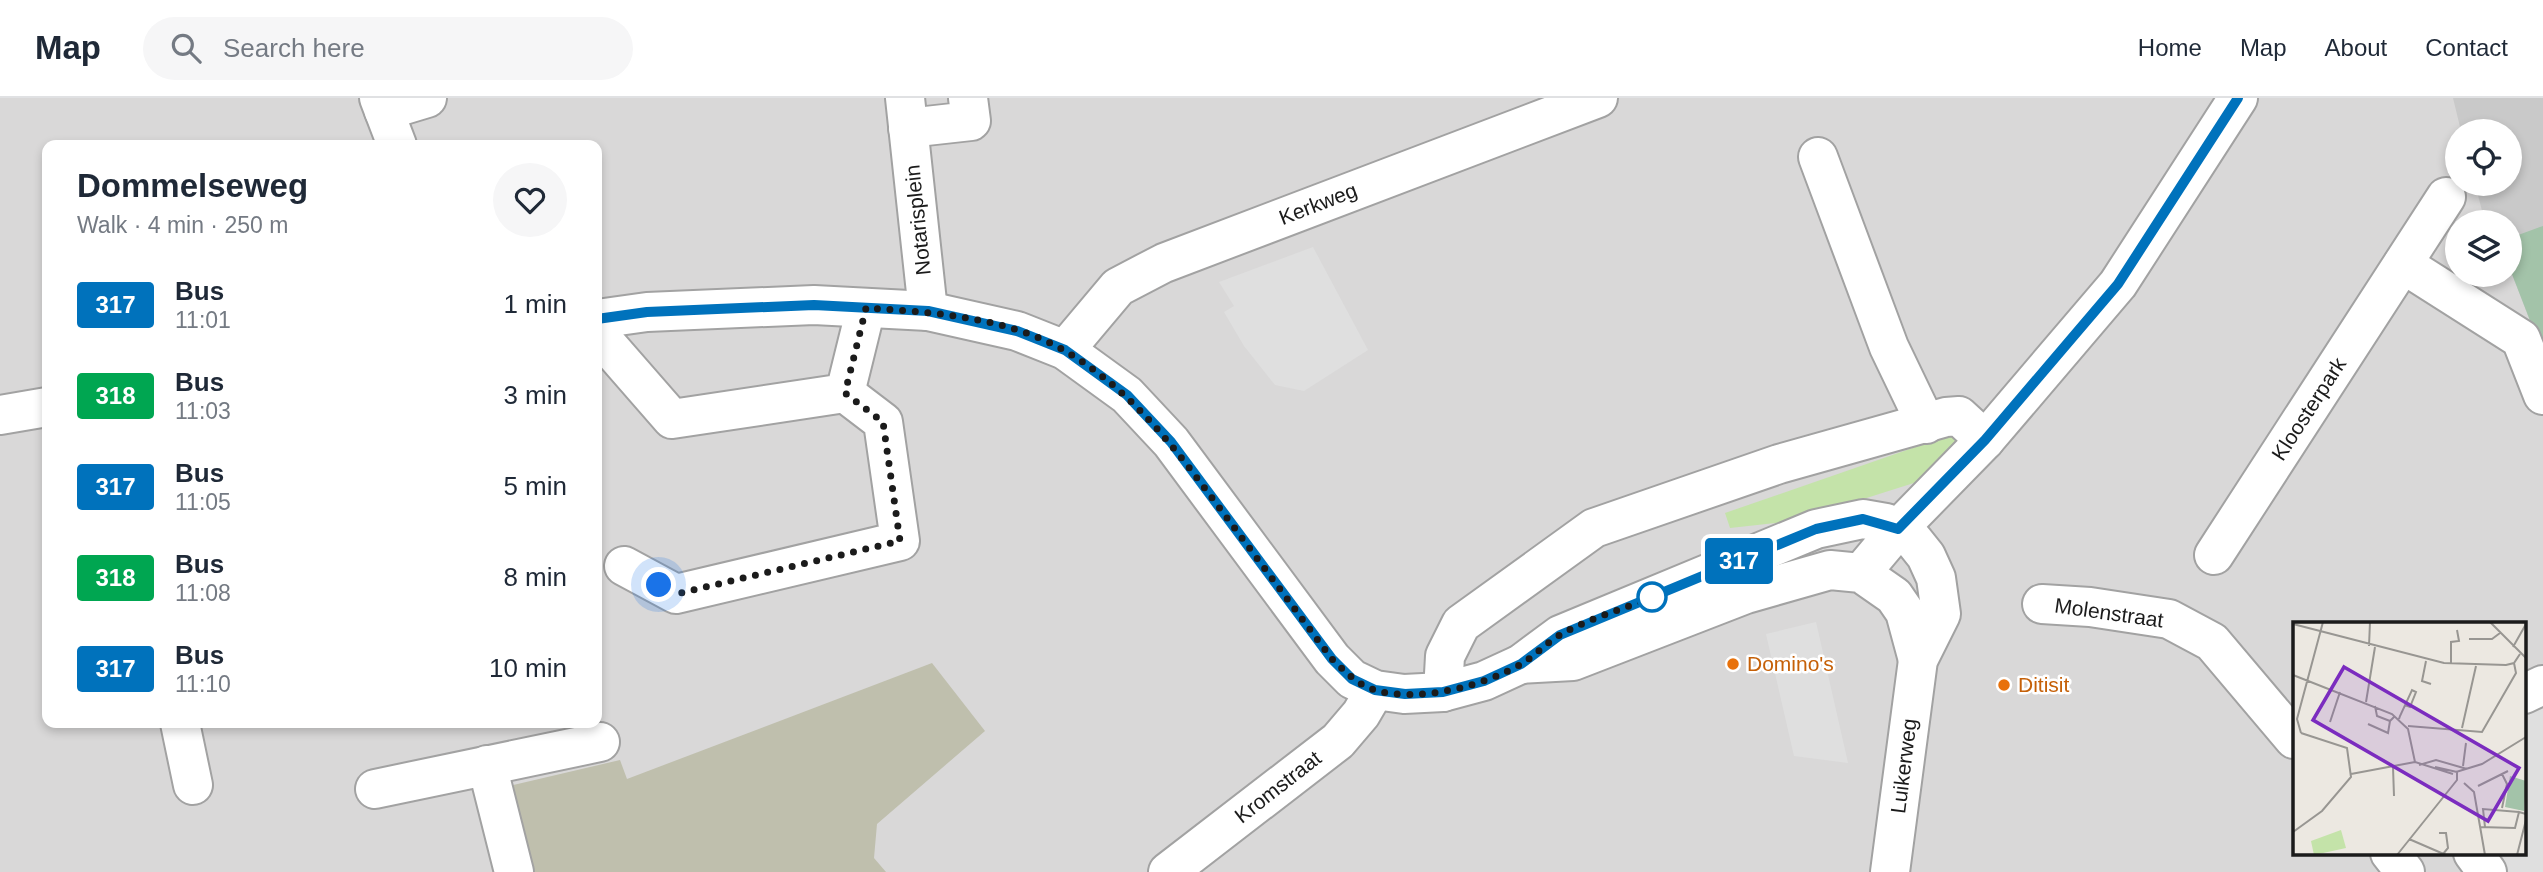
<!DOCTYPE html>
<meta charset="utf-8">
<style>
:root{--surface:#fff;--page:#f6f6f7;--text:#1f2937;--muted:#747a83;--line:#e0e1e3}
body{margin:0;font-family:Arial,sans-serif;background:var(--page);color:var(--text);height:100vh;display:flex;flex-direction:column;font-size:26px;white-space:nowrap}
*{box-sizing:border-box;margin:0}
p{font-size:23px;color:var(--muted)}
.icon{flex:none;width:38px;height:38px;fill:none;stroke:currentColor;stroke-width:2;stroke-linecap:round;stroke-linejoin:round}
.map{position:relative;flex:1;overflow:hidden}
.drawer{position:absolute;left:42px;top:42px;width:560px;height:588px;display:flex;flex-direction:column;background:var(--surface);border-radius:14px;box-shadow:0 4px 10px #0003}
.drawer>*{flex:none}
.badge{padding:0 14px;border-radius:5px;font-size:24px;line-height:46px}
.fabs{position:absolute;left:2445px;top:21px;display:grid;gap:14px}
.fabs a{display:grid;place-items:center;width:77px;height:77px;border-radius:50%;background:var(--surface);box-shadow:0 4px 10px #0003;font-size:35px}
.you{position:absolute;width:35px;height:35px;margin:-18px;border:5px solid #fff;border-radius:50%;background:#1a73e8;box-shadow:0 0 0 10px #1a73e833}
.map>.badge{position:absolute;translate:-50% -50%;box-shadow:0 0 0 4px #fff}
.round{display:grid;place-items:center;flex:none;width:74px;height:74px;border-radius:37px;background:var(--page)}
.summary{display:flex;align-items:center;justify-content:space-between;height:119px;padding:0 35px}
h1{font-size:33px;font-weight:700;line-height:52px}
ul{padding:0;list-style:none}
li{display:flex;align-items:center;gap:21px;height:91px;padding:0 35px}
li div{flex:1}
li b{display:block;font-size:26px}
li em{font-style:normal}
li .badge{min-width:77px;font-weight:700;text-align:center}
header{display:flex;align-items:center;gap:42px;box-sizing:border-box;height:98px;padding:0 35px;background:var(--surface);border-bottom:2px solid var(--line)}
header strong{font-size:33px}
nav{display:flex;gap:38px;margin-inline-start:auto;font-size:24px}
.search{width:490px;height:63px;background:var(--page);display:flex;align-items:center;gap:18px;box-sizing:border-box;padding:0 24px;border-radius:38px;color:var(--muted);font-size:26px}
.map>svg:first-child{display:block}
</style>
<header>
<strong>Map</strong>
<div class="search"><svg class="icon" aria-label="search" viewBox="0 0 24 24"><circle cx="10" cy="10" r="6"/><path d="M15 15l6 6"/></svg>Search here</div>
<nav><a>Home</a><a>Map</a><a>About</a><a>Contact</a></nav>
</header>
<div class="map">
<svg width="2543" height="774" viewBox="0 0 2543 774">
<rect width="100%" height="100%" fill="#ece8e1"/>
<path fill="#d9d8d8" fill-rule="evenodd" d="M0 0H2543V774H0ZM2457 33H2510V86H2457ZM47 47H597V625H47ZM2457 124H2510V177H2457ZM2294 526H2524V755H2294Z"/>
<polygon fill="#c9c9c9" points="2453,0 2543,0 2543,256 2510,171 2510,124 2485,124 2475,86 2510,86 2510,33 2461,33"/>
<polygon fill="#bfbfad" points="932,565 985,633 877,726 874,760 886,774 522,774 505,689 620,662 627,681"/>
<polygon fill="#c4e3a9" points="1950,337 1961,348 1917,384 1794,423 1730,430 1725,415"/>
<polygon fill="#a3c3a9" points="2543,128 2543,256 2510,171 2510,140"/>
<g fill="#dfdfdf">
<polygon points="1313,149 1368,252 1304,293 1275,287 1244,248 1224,214 1234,208 1219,184"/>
<polygon points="1816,524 1848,665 1794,658 1766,536"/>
<polygon points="2543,569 2543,774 2464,774 2449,755 2524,755 2524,583"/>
</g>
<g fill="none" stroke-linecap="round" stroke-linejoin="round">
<defs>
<g id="minor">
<polyline points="379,0 397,47"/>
<polyline points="905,0 928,213"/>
<polyline points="384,13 427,0"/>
<polyline points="908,30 971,23 968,0"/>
<polyline points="1818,59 1889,249 1926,326"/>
<polyline points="2403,166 2521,241 2543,297"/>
<polyline points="597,221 647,214 814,207 928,213 1017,233 1065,252 1127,297 1171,344 1332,561 1352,581 1375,592 1404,596 1443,594 1484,583 1521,566 1560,537 1816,431 1863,421 1886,425 1914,443 1926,458 1936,480 1941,516 1918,562 1890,774"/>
<polyline points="597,235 672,321 845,295 866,210"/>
<polyline points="1065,252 1118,189 1164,165 1598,0"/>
<polyline points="0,317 47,309"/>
<polyline points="2214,457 2446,99"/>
<polyline points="624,468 676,496 900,443 883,324 845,295"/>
<polyline points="1861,475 1898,431 1985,342 2118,186 2238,0"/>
<polyline points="2042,506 2090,509 2169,521 2212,544 2294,641"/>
<polyline points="1521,566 1573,563 1746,496 1830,472 1861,475 1894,498 1905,514 1918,562"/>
<polyline points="1443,594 1445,558 1461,526 1594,430 1779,366 1946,319 1959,318 1985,342"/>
<polyline points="2524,596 2543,587"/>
<polyline points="180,625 193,687"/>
<polyline points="487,667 514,774"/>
<polyline points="375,691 600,644"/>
<polyline points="2390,755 2405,774"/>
<polyline points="2473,755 2487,774"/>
<polyline points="1168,774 1338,643 1361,616 1375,592"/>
</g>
</defs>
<use href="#minor" stroke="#a2a2a2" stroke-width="42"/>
<use href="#minor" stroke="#fff" stroke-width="38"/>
</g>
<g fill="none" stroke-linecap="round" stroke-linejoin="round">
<defs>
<polyline id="line" points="597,221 647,214 814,207 928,213 1017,233 1065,252 1127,297 1171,344 1332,561 1352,581 1375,592 1405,596 1443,594 1484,583 1521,566 1560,537 1816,431 1863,421 1898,431 1985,342 2118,186 2238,0"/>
</defs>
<use href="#line" stroke="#fff" stroke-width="16"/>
<use href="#line" stroke="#0072bc" stroke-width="10"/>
<path stroke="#1b1b1b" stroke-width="7" stroke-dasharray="0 12.6" d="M659 487 676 496 900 443 883 324 845 295 866 210C933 214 1008 219 1067 254 1134 294 1178 354 1224 416 1260 464 1296 513 1332 561 1345 573 1357 587 1375 592 1417 605 1484 588 1521 566 1535 558 1546 545 1560 537 1589 520 1624 511 1655 498L1652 499"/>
</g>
<circle fill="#fff" stroke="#0072bc" stroke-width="3.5" cx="1652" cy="499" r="14"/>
<g fill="#e8710a" stroke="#fff" stroke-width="2.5">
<circle cx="1733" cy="566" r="7"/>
<circle cx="2004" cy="587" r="7"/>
</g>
<g text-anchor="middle" stroke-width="5" stroke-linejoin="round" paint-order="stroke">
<g font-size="21" fill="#1b1b1b" stroke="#fff">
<text transform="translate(1318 106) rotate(-21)" y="7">Kerkweg</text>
<text transform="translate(918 122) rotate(-96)" y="7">Notarisplein</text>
<text transform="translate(2309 311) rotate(-57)" y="7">Kloosterpark</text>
<text transform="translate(2109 515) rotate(8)" y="7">Molenstraat</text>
<text transform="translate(1904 668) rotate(-83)" y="7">Luikerweg</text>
<text transform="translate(1278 689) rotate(-38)" y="7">Kromstraat</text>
</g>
<g font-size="21" fill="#c56008" stroke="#fff" text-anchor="start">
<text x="1747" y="573">Domino's</text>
<text x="2018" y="594">Ditisit</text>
</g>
</g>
<g transform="translate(2293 524)">
<rect width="233" height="233" fill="#ece8e1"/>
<path d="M48 208 53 226 21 233 18 219Z" fill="#c4e3a9"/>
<path d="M217 154 233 159 231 189 212 185Z" fill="#a3c3a9"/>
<path fill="none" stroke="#989692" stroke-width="2" d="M197 0 233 36M0 2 151 41 213 43 221 41 227 32M176 17H199L207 11M76 24 77 0M220 25 233 2M133 39 129 59 138 62M158 42V20L166 19 164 8M0 53 99 92 115 107 122 140 160 152M73 80 82 25M82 84 84 94 97 99 102 94M106 97 107 94 119 68 123 70 117 85 112 83M37 100 47 70M75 102 95 111 97 99M115 104 189 110 223 51 221 41M169 106 183 44M8 111 4 97 30 0M126 143 143 138 174 147M170 144 173 121M100 145 101 174M142 145 164 150M163 150 189 142 233 115M58 152 122 140M171 161 181 170 192 233M185 164 215 149M209 186 214 162 209 152M187 205 222 206 226 190 233 192M192 205 190 187 226 190M0 210 29 189 58 155 54 126 8 111M146 211H153L155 226 150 232M116 217 153 233M104 233 164 158V150M224 233 233 198"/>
<path fill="#7b2cbf" fill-opacity="0.15" stroke="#7b2cbf" stroke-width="3.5" d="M51 45 226 146 195 199 20 98Z"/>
<rect width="233" height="233" fill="none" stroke="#1b1b1b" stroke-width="3.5"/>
</g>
</svg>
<div class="fabs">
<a><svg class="icon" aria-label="locate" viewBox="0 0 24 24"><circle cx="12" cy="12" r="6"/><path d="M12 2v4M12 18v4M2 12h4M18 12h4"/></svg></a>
<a><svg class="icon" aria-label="layers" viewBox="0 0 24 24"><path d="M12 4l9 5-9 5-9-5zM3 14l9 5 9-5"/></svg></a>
</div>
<div class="you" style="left:659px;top:487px"></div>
<b class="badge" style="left:1739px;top:463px;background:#0072bc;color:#fff">317</b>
<section class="drawer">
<div class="summary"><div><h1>Dommelseweg</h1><p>Walk · 4 min · 250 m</p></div><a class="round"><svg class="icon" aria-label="heart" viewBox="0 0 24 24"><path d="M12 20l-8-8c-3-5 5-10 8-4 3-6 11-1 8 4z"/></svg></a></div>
<ul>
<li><span class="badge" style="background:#0072bc;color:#fff">317</span><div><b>Bus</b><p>11:01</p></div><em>1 min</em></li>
<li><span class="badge" style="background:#00a651;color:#fff">318</span><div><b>Bus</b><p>11:03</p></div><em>3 min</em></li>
<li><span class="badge" style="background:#0072bc;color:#fff">317</span><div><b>Bus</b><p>11:05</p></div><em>5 min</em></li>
<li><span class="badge" style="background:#00a651;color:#fff">318</span><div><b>Bus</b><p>11:08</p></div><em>8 min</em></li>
<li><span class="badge" style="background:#0072bc;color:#fff">317</span><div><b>Bus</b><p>11:10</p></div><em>10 min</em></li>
</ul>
</section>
</div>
